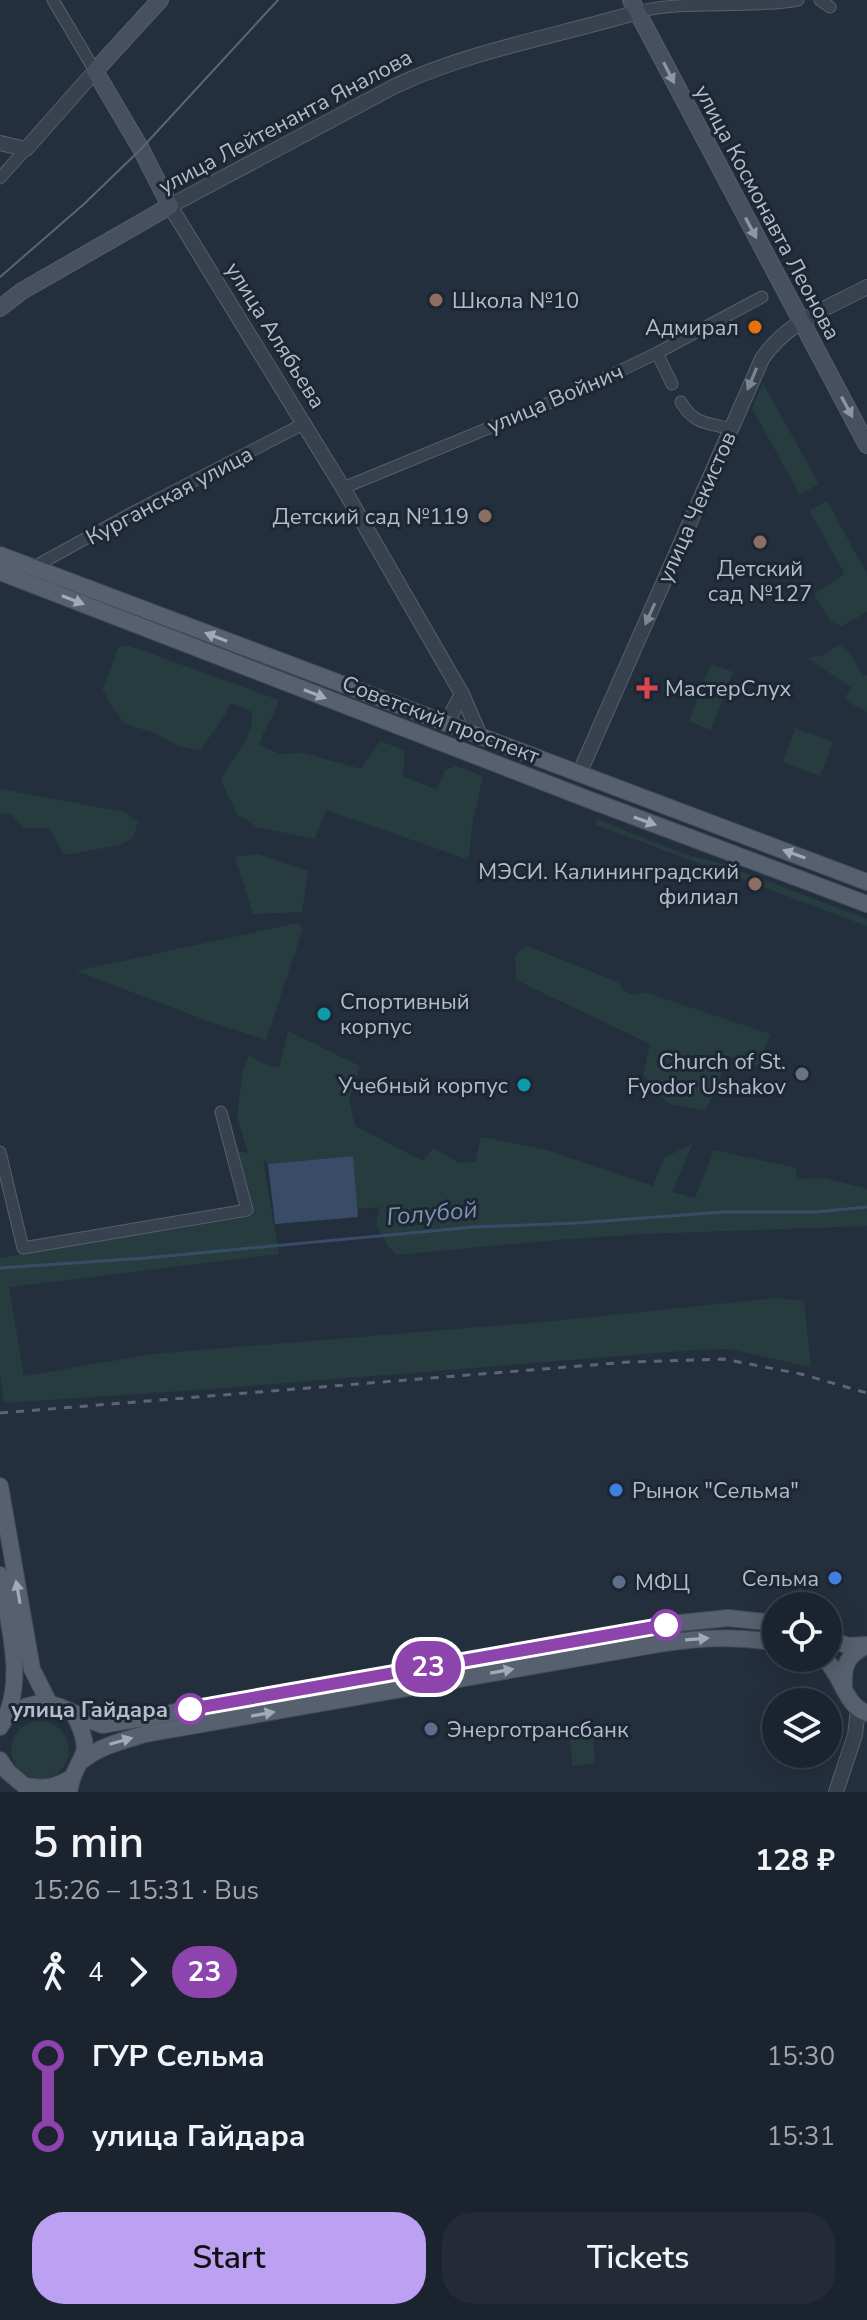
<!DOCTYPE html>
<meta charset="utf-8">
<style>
:root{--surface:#1b232e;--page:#242b36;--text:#f1f3f6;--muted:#a0a4aa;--line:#39404a;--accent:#bca0f2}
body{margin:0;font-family:"Nunito Sans",sans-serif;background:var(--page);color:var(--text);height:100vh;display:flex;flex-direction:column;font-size:30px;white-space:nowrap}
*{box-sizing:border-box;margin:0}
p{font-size:26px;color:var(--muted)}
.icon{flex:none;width:44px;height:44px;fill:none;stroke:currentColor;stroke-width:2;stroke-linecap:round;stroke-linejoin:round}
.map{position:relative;height:1792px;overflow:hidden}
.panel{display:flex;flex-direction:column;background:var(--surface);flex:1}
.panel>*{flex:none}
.badge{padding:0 16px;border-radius:26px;font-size:28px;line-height:52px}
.fabs{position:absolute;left:762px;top:1592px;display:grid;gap:16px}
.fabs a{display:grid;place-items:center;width:80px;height:80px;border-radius:50%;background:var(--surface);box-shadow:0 4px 20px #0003,0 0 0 2px var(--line);font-size:40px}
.map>.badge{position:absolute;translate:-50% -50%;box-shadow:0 0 0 4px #fff}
.legs{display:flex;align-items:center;gap:12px;height:88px;padding:0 32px;font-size:26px}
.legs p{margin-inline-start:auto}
.headline{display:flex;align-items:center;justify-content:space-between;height:136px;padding:0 32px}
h1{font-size:44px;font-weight:600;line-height:60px}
.cta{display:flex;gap:16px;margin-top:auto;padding:16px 32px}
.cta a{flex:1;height:92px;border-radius:32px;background:var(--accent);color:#111;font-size:32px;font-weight:600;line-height:92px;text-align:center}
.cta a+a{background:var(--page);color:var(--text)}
ul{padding:0 32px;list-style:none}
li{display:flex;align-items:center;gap:28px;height:80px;font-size:30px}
li i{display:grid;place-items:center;width:12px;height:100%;margin:0 10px;background:currentColor}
li i::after{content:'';width:20px;height:20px;margin:-10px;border:6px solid;border-radius:50%;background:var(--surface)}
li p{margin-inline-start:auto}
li:first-child i{background:linear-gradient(#0000 50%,currentColor 0)}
li:last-child i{background:linear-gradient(currentColor 50%,#0000 0)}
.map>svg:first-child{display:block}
</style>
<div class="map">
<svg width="867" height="1792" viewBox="0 0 867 1792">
<rect width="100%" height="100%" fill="#242f3e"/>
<g fill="#263c3f">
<polygon points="763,383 819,484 800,495 752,408"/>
<polygon points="827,501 867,574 867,612 842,626 831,622 814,594 845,574 809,510"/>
<polygon points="840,644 848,651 863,676 867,675 867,712 855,706 845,697 852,688 807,658 821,656"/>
<path d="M119 646H130L279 700C274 717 264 729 259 745L280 754 304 753 361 769 380 741 404 750V767L402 776 437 790 445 770 456 766 483 776 472 826 469 856 466 860 461 857 326 810 315 839 257 827 237 814 221 781C231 756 254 741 252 712L231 703C223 721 210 735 200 751L178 746 157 734 124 723 112 707 104 691H102Z"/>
<polygon points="711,664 733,672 711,730 689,721"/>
<polygon points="795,728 833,742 820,776 783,762"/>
<polygon points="0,789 124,812 138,822 133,838 120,845 64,855 50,828 23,828 10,813 0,814"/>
<path d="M597 819C638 835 676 854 720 863L867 919V926L596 825Z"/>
<polygon points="258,854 308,871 302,912 253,914 235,857"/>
<polygon points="298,923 303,928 266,1040 208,1021 76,971"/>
<path d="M527 946 618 982C626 994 630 997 644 992L770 1034 759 1066 729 1056 706 1111 667 1103 643 1075 650 1044 516 980 515 955Z"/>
<polygon points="288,1031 360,1066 349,1100 355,1126 423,1161 433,1148 459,1163 475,1162 481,1137 547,1150 653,1186 664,1158 693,1143 672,1192 695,1198 714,1150 796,1168 796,1179 825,1178 867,1189 867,1226 643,1234 556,1240 396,1255 388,1246 376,1225 380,1207 357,1209 353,1156 268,1164 263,1159 279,1254 9,1287 24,1376 154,1354 564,1320 776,1298 804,1301 811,1367 729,1349 695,1350 224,1388 4,1403 0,1373 0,1258 253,1216 237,1151 248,1153 237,1116 243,1070 249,1055 259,1062 279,1068"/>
<circle cx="40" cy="1750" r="29"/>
<polygon points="593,1732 595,1764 572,1766 570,1734"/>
</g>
<polygon fill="#394c67" points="353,1156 358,1217 275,1224 268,1164"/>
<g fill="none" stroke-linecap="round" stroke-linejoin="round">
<polyline stroke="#394c67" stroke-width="3" points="0,1268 146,1258 474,1227 577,1223 724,1212 816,1212 867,1207"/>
<defs>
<g id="minor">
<polyline points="53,0 95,71"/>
<polyline points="820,0 830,7"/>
<path d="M638 12C678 0 750 9 798 0"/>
<polyline points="0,178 26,149"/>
<polyline points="657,353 672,384"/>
<path d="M681 402C693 424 708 423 731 429"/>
<polyline points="343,488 576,392 657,353 762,297"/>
<polyline points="32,568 132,513 305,423"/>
<polyline points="0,1152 23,1248 247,1210 221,1112"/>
</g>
<g id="tertiary">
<polyline points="0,143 26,149 95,71"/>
<polyline points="446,724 462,694"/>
<path d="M481 738 462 694 343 488 170 206 395 86C472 50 557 36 638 12"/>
<path d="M579 774 762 359C786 322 830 307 867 287"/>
<polyline points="836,1792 855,1735 858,1710"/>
</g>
<g id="secondary">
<polyline points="631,0 867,445"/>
<polyline points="0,308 22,291 170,206 141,149 95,71 160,0"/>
</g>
<g id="primary">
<polyline points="0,555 867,882"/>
<polyline points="0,572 590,800 867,904"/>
<polyline points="0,1486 32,1669 49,1703"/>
<path d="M0 1575C8 1621 28 1687 0 1727"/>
<polyline points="828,1639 849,1646 865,1645"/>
<path d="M823 1658C842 1672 843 1705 867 1713"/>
<path d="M844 1685C843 1663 848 1656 867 1645"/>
<path d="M9 1715C51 1689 63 1713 103 1725L670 1624 728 1618 776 1623"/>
<polyline points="0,1760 8,1772 32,1792"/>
<path d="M83 1760C102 1745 123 1741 145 1734L642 1647C687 1639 731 1634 776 1643"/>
<path d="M25 1786C44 1789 55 1788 71 1778"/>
<path d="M69 1792C75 1752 98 1762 74 1714"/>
</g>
</defs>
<use href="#minor" stroke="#565f6c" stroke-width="13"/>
<use href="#tertiary" stroke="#565f6c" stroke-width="16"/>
<use href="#secondary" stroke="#565f6c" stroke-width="18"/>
<use href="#primary" stroke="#414a57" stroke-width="18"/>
<use href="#minor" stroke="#38414e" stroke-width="11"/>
<use href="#tertiary" stroke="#38414e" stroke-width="14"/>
<use href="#secondary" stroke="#465061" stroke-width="16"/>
<use href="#primary" stroke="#56606e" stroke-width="16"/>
<polyline stroke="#5a6575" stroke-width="2" points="0,277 84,204 141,149 278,0"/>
<polyline stroke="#5a6575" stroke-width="3" stroke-dasharray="8 8" stroke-linecap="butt" points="0,1413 629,1362 723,1359 801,1374 867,1393"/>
</g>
<defs><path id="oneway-solid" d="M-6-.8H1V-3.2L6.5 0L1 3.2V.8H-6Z" transform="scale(2)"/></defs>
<g fill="#8e96a5">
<use href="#oneway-solid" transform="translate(669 73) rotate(63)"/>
<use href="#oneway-solid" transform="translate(751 228) rotate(62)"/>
<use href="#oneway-solid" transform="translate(847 407) rotate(62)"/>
</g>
<g fill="#7c8592">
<use href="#oneway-solid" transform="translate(752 379) rotate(113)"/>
<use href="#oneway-solid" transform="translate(650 614) rotate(114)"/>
</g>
<g fill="#a1aab7">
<use href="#oneway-solid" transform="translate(73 600) rotate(21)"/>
<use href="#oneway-solid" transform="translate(216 637) rotate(-159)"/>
<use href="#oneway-solid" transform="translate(315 694) rotate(21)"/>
<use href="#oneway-solid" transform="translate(645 821) rotate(20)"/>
<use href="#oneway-solid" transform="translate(794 854) rotate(-160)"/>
<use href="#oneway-solid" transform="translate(18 1592) rotate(-100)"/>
<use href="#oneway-solid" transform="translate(697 1639) rotate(-4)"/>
<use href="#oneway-solid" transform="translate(502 1671) rotate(-10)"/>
<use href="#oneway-solid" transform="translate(263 1714) rotate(-10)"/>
<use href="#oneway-solid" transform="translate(121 1741) rotate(-16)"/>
</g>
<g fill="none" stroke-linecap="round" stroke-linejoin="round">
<defs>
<polyline id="line-1" points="190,1709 666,1625"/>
</defs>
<use href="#line-1" stroke="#fff" stroke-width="18"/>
<use href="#line-1" stroke="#8e44ad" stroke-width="12"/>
</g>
<g fill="#8d6e63" stroke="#1d2633" stroke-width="3">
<circle cx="436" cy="300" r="8"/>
<circle cx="485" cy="516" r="8"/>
<circle cx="760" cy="542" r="8"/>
<circle cx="755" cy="884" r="8"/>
</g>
<circle fill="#e8710a" stroke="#1d2633" stroke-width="3" cx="755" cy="327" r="8"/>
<path fill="#e0444e" stroke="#1d2633" stroke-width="3" d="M643 676h8v8h8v8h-8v8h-8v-8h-8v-8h8z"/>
<g fill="#0f9aa8" stroke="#1d2633" stroke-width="3">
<circle cx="324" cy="1014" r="8"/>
<circle cx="524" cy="1085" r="8"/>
</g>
<circle fill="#6b7280" stroke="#1d2633" stroke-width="3" cx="802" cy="1074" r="8"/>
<g fill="#3f7fe0" stroke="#1d2633" stroke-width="3">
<circle cx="616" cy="1490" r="8"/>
<circle cx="835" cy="1578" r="8"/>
</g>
<g fill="#5c6f8a" stroke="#1d2633" stroke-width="3">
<circle cx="619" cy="1582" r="8"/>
<circle cx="431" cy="1729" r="8"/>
</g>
<g fill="#fff" stroke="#8e44ad" stroke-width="4">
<circle cx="666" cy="1625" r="14"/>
<circle cx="190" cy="1709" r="14"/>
</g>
<g text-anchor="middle" stroke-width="6" stroke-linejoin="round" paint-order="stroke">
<g font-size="22" fill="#b4bcc9" stroke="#1d2633">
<text transform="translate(285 121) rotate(-28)" y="8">улица Лейтенанта Яналова</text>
<text transform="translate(768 212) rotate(62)" y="8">улица Космонавта Леонова</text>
<text transform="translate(276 335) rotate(58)" y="8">улица Алябьева</text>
<text transform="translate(555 398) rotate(-23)" y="8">улица Войнич</text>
<text transform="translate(169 495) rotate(-28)" y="8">Курганская улица</text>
<text transform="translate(696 507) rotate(-66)" y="8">улица Чекистов</text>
<text transform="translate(441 719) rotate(21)" y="8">Советский проспект</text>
</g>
<g font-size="22" fill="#b4bcc9" stroke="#1d2633" text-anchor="start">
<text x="452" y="308">Школа №10</text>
<text x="739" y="335" text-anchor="end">Адмирал</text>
<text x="469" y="524" text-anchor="end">Детский сад №119</text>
<text x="760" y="576" text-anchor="middle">Детский<tspan x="760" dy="25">сад №127</tspan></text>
<text x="665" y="696">МастерСлух</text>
<text x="739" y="879" text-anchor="end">МЭСИ. Калининградский<tspan x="739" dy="25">филиал</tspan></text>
<text x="340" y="1009">Спортивный<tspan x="340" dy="25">корпус</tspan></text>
<text x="786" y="1069" text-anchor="end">Church of St.<tspan x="786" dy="25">Fyodor Ushakov</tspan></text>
<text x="508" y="1093" text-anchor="end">Учебный корпус</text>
<text x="632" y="1498">Рынок "Сельма"</text>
<text x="819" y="1586" text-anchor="end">Сельма</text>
<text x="635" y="1590">МФЦ</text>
<text x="447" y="1737">Энерготрансбанк</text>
</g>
<g font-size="22" font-weight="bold" fill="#b4bcc9" stroke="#1d2633" text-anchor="end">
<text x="168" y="1717">улица Гайдара</text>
</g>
<g font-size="24" font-style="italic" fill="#7c92b1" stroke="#1d2633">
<text transform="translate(432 1213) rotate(-5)" y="8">Голубой</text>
</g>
</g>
</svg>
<div class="fabs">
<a><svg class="icon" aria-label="locate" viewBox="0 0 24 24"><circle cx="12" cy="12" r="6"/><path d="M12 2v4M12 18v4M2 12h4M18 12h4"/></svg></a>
<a><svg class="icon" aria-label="layers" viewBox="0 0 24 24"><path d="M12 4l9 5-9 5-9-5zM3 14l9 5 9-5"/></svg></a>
</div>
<b class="badge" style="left:428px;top:1667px;background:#8e44ad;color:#fff">23</b>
</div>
<section class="panel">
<div class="headline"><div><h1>5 min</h1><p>15:26 – 15:31 · Bus</p></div><b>128 ₽</b></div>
<div class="legs"><svg class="icon" aria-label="walk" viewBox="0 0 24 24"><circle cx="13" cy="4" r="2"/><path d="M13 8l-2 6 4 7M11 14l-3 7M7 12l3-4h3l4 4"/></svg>4<svg class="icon" aria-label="forward" viewBox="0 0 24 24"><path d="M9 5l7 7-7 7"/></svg><b class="badge" style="background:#8e44ad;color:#fff">23</b></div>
<ul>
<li><i style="color:#8e44ad"></i><b>ГУР Сельма</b><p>15:30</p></li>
<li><i style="color:#8e44ad"></i><b>улица Гайдара</b><p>15:31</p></li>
</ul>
<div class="cta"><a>Start</a><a>Tickets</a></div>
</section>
